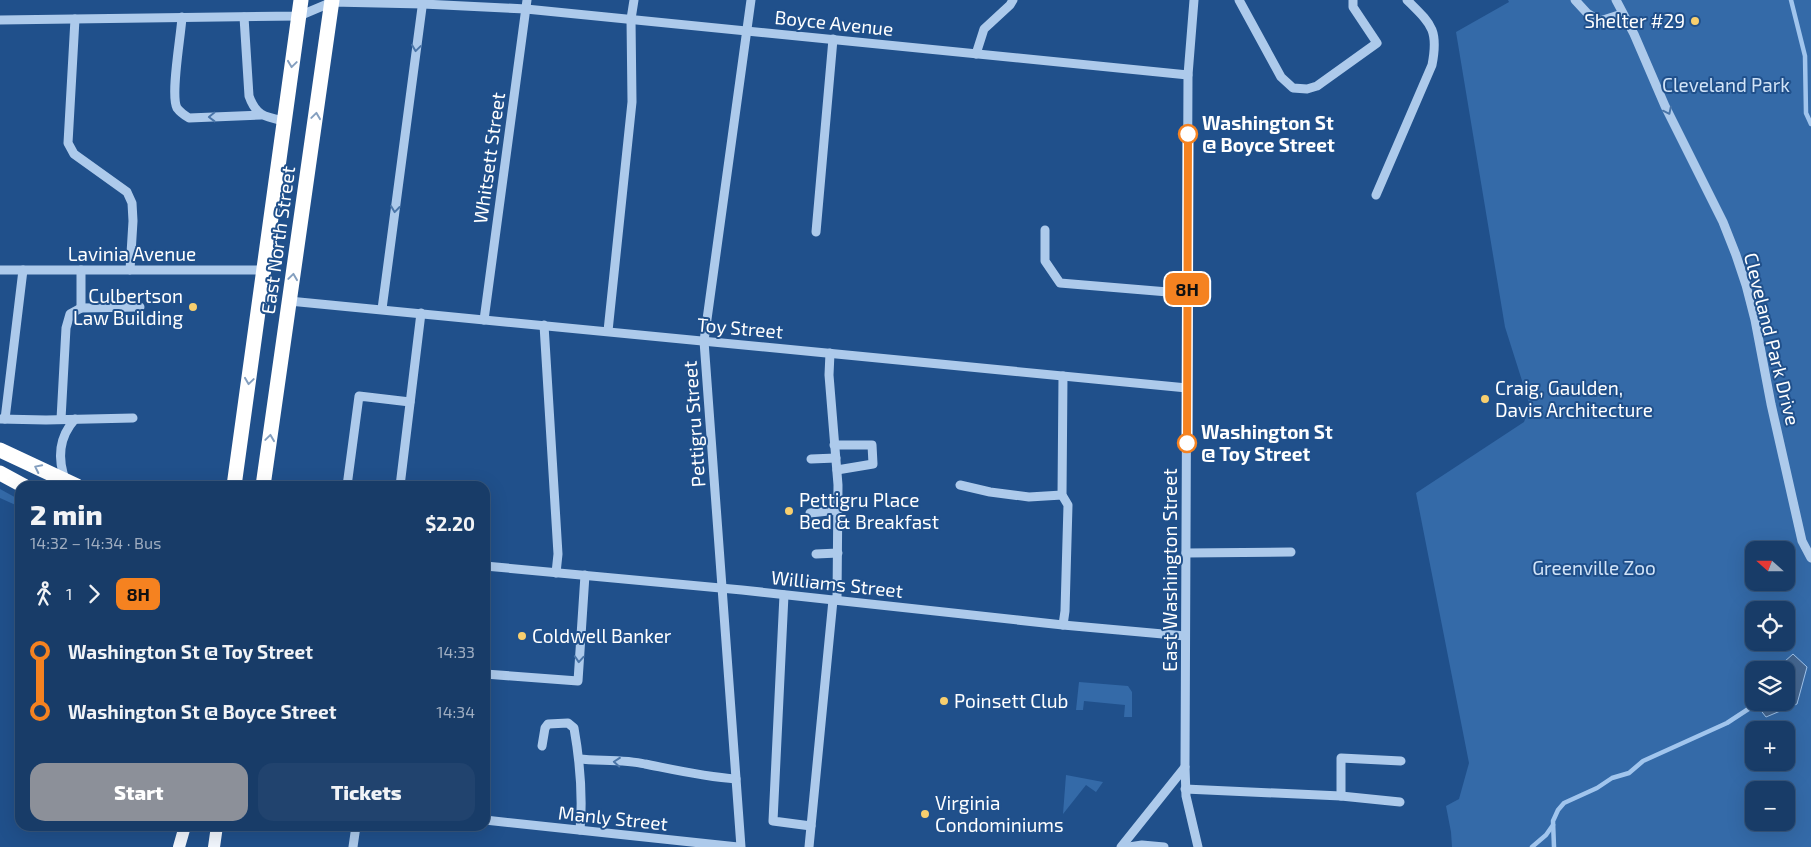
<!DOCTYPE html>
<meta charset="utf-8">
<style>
:root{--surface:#183c68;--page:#21436e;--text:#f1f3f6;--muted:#9fadc0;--line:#36567c;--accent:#8c9099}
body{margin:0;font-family:"Exo 2",sans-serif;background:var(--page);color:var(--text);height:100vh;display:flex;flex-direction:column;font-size:19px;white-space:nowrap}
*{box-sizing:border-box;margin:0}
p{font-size:16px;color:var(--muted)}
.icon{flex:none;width:28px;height:28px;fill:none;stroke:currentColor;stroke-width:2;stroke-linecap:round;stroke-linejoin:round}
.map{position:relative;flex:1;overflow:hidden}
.sheet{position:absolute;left:15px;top:481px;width:475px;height:350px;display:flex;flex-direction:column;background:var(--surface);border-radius:15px;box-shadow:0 5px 20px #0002,0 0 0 1px var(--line)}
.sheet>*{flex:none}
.badge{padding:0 10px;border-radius:8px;font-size:18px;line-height:32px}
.needle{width:32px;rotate:291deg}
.fabs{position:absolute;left:1745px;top:541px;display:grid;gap:10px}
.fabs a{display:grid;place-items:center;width:50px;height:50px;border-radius:10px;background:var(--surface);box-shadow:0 5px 20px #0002,0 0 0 1px var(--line);font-size:25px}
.map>.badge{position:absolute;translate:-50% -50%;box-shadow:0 0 0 2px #fff}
.legs{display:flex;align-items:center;gap:8px;height:55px;padding:0 15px;font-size:16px}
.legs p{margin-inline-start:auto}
.headline{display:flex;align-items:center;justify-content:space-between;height:85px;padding:0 15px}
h1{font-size:28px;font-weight:800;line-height:38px}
.action{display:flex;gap:10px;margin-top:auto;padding:10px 15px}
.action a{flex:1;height:58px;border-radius:15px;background:var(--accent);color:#fff;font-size:20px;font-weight:800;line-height:58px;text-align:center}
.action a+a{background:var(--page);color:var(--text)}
ul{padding:0 15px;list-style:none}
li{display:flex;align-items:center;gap:18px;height:60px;font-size:19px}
li i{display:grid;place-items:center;width:8px;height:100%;margin:0 6px;background:currentColor}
li i::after{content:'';width:12px;height:12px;margin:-6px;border:4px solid;border-radius:50%;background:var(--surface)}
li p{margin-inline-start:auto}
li:first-child i{background:linear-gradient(#0000 50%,currentColor 0)}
li:last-child i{background:linear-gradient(currentColor 50%,#0000 0)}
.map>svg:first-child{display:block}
</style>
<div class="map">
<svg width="1811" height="847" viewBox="0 0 1811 847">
<rect width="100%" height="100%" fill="#20508b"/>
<g fill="#346aa8" fill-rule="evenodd">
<path d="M1508 0H1811V847H1452L1451 832 1446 806 1459 799 1469 763 1416 493 1524 422 1530 406 1505 327 1456 32 1509 2ZM1754 550H1786V582H1754ZM1754 610H1786V642H1754ZM1754 670H1786V702H1754ZM1754 730H1786V762H1754ZM1754 790H1786V822H1754Z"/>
<polygon points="0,489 20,500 20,507 0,498"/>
<polygon points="1079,682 1128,686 1132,692 1132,717 1124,717 1125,705 1084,701 1083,710 1076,710"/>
<polygon points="1066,775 1103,782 1096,792 1086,785 1063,814"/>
</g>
<polygon fill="#446690" stroke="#a1c5ed" points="1793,654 1807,667 1797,704 1766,717 1755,703 1786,702 1786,670 1775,670"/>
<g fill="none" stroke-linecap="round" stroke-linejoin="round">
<g stroke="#a1c5ed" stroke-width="4.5">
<polyline points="1791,0 1805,56 1806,113 1811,124"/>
<polyline points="1532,847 1546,835 1553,825"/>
<polyline points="1554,847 1553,821 1558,810 1564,803 1597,788 1612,778 1629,773 1643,761 1727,723 1756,704"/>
</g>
<g stroke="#adcaeb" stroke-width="9">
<polyline points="1194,0 1188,75 1185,767 1186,796 1198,847"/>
<polyline points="1239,0 1281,77 1293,88 1307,89 1317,86 1377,43 1353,7 1353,0"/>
<polyline points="1575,0 1587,13 1600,21 1622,14"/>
<polyline points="1616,0 1634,34 1665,106 1723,222 1736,255 1746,285 1755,320 1771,404 1802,541 1811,558"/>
<path d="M182 17C181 36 170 95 177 108 180 112 184 115 189 118L261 115"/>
<path d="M244 17 249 96C256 116 265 117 284 121"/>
<polyline points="75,19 68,143 74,154 127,192 132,203 133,221 130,270"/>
<polyline points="0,20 299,16 332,2 423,4 526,9 1188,75"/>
<polyline points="976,54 984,29 1010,5 1013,0"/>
<path d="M1376 195 1432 65C1439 29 1431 24 1407 0"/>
<polyline points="1045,230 1045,261 1060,283 1168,292 1187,292"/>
<polyline points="816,232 833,39"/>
<polyline points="0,270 264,270"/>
<polyline points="81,270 81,308"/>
<polyline points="289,301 1187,388"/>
<polyline points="382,309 423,0"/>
<polyline points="484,320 527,0"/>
<polyline points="544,325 558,554 556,573"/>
<polyline points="608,331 632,102 631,19 634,0"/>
<polyline points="830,353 829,375 838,485 837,600"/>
<polyline points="0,419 46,420 133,418"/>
<polyline points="5,419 23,270"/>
<polyline points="61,419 66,328 70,314 81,308 140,307"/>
<polyline points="834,445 872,445 873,464 837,470"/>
<polyline points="811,459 836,458"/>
<path d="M66 482C57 459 59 437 75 419"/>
<polyline points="960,485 990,492 1029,497 1062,495"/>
<polyline points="347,486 359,396 410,402"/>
<polyline points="400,486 421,313"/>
<polyline points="810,513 838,510"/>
<polyline points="1186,553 1291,552"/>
<polyline points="816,554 838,553"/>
<polyline points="485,566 742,590 1063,625 1185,636"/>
<polyline points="784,595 773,821 811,826"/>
<polyline points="1063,625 1065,611 1068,505 1062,495 1063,376"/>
<polyline points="485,674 578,681 585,575"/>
<path d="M542 746 545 728 548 724 568 723 574 728C580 762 583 796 580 830"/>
<path d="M579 759C600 761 625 759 645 764 675 770 705 777 736 779"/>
<polyline points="1185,789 1341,796 1400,802"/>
<polyline points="1341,796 1341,758 1401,761"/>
<polyline points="485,820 738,847"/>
<polyline points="353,847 356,826"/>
<polyline points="741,847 704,341 751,0"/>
<polyline points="809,847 833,600"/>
<polyline points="1121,847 1185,767"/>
<polyline points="1129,847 1142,845 1164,847"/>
</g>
<g stroke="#f2f7fe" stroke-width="12">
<polyline points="179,847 185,826"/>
<polyline points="214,847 217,826"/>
</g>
<g stroke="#fff" stroke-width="15">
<polyline points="0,450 77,486"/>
<polyline points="0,473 24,486"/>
<polyline points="234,486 301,0"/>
<polyline points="263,486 332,0"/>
</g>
</g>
<defs><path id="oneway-chevron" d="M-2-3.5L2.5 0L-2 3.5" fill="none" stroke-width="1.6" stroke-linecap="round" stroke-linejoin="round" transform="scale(1.25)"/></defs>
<g stroke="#4a75a8">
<use href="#oneway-chevron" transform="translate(416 48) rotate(98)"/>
<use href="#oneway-chevron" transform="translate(1668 111) rotate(64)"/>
<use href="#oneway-chevron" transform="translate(212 117) rotate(179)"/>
<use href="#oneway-chevron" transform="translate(395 209) rotate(97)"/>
<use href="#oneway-chevron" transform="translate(579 659) rotate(94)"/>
<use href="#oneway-chevron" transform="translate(617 762) rotate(-176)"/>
</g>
<g stroke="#849fbf">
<use href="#oneway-chevron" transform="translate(292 64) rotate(98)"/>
<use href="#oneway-chevron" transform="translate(316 116) rotate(-82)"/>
<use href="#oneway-chevron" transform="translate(293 277) rotate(-82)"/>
<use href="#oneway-chevron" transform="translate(249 381) rotate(98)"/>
<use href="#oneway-chevron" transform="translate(270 438) rotate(-82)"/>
<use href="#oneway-chevron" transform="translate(38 468) rotate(-154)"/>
</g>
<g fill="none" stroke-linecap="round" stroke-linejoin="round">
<defs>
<polyline id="line-1" points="1187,443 1188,134"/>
</defs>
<use href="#line-1" stroke="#fff" stroke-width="11"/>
<use href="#line-1" stroke="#f58220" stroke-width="8"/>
</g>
<g fill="#f8cf6e" stroke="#20508b" stroke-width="2">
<circle cx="1695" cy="21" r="5"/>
<circle cx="193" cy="307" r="5"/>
<circle cx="1485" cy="399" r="5"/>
<circle cx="789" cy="511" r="5"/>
<circle cx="522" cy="636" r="5"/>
<circle cx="944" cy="701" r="5"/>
<circle cx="925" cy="814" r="5"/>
</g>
<g fill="#fff" stroke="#f58220" stroke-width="2.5">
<circle cx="1188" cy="134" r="9"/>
<circle cx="1187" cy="443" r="9"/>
</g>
<g text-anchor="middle" stroke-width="4" stroke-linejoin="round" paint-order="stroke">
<g font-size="19" fill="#fff" stroke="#20508b" text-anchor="start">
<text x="1685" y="28" text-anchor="end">Shelter #29</text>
<text x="183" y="303" text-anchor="end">Culbertson<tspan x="183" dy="22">Law Building</tspan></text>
<text x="1495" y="395">Craig, Gaulden,<tspan x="1495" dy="22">Davis Architecture</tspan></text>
<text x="799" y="507">Pettigru Place<tspan x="799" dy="22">Bed &amp; Breakfast</tspan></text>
<text x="532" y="643">Coldwell Banker</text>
<text x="954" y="708">Poinsett Club</text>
<text x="935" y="810">Virginia<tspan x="935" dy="22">Condominiums</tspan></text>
</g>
<g font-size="19" fill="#fff" stroke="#20508b">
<text transform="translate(834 23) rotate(6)" y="7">Boyce Avenue</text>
<text transform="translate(489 158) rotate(-82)" y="7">Whitsett Street</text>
<text transform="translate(278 240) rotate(-82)" y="7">East North Street</text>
<text x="132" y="261">Lavinia Avenue</text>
<text transform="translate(740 328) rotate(5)" y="7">Toy Street</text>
<text transform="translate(1772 339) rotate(76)" y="7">Cleveland Park Drive</text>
<text transform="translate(694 424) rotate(-94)" y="7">Pettigru Street</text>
<text transform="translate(1170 570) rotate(-90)" y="7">East Washington Street</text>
<text transform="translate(837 584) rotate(6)" y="7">Williams Street</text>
<text transform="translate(613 818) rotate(6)" y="7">Manly Street</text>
</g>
<g font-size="19" fill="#d2e4f8" stroke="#20508b">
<text x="1726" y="92">Cleveland Park</text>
<text x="1594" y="575">Greenville Zoo</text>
</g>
<g font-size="19" font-weight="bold" fill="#fff" stroke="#20508b" text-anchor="start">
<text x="1202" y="130">Washington St<tspan x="1202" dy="22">@ Boyce Street</tspan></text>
<text x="1201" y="439">Washington St<tspan x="1201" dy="22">@ Toy Street</tspan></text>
</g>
</g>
</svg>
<div class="fabs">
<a><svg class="needle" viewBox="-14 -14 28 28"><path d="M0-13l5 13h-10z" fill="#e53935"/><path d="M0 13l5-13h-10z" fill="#9fadc0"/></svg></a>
<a><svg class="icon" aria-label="locate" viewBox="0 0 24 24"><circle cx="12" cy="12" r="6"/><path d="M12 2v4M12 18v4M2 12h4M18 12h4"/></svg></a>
<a><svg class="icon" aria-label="layers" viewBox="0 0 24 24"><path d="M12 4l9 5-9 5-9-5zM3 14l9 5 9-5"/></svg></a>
<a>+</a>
<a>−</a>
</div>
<b class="badge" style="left:1187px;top:289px;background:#f58220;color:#111">8H</b>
<section class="sheet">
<div class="headline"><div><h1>2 min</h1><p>14:32 – 14:34 · Bus</p></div><b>$2.20</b></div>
<div class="legs"><svg class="icon" aria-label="walk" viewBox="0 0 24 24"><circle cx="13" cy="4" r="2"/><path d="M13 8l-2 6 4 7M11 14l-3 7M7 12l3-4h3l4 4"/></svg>1<svg class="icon" aria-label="forward" viewBox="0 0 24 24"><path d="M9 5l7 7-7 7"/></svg><b class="badge" style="background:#f58220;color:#111">8H</b></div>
<ul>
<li><i style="color:#f58220"></i><b>Washington St @ Toy Street</b><p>14:33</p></li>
<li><i style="color:#f58220"></i><b>Washington St @ Boyce Street</b><p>14:34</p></li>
</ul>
<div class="action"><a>Start</a><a>Tickets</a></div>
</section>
</div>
